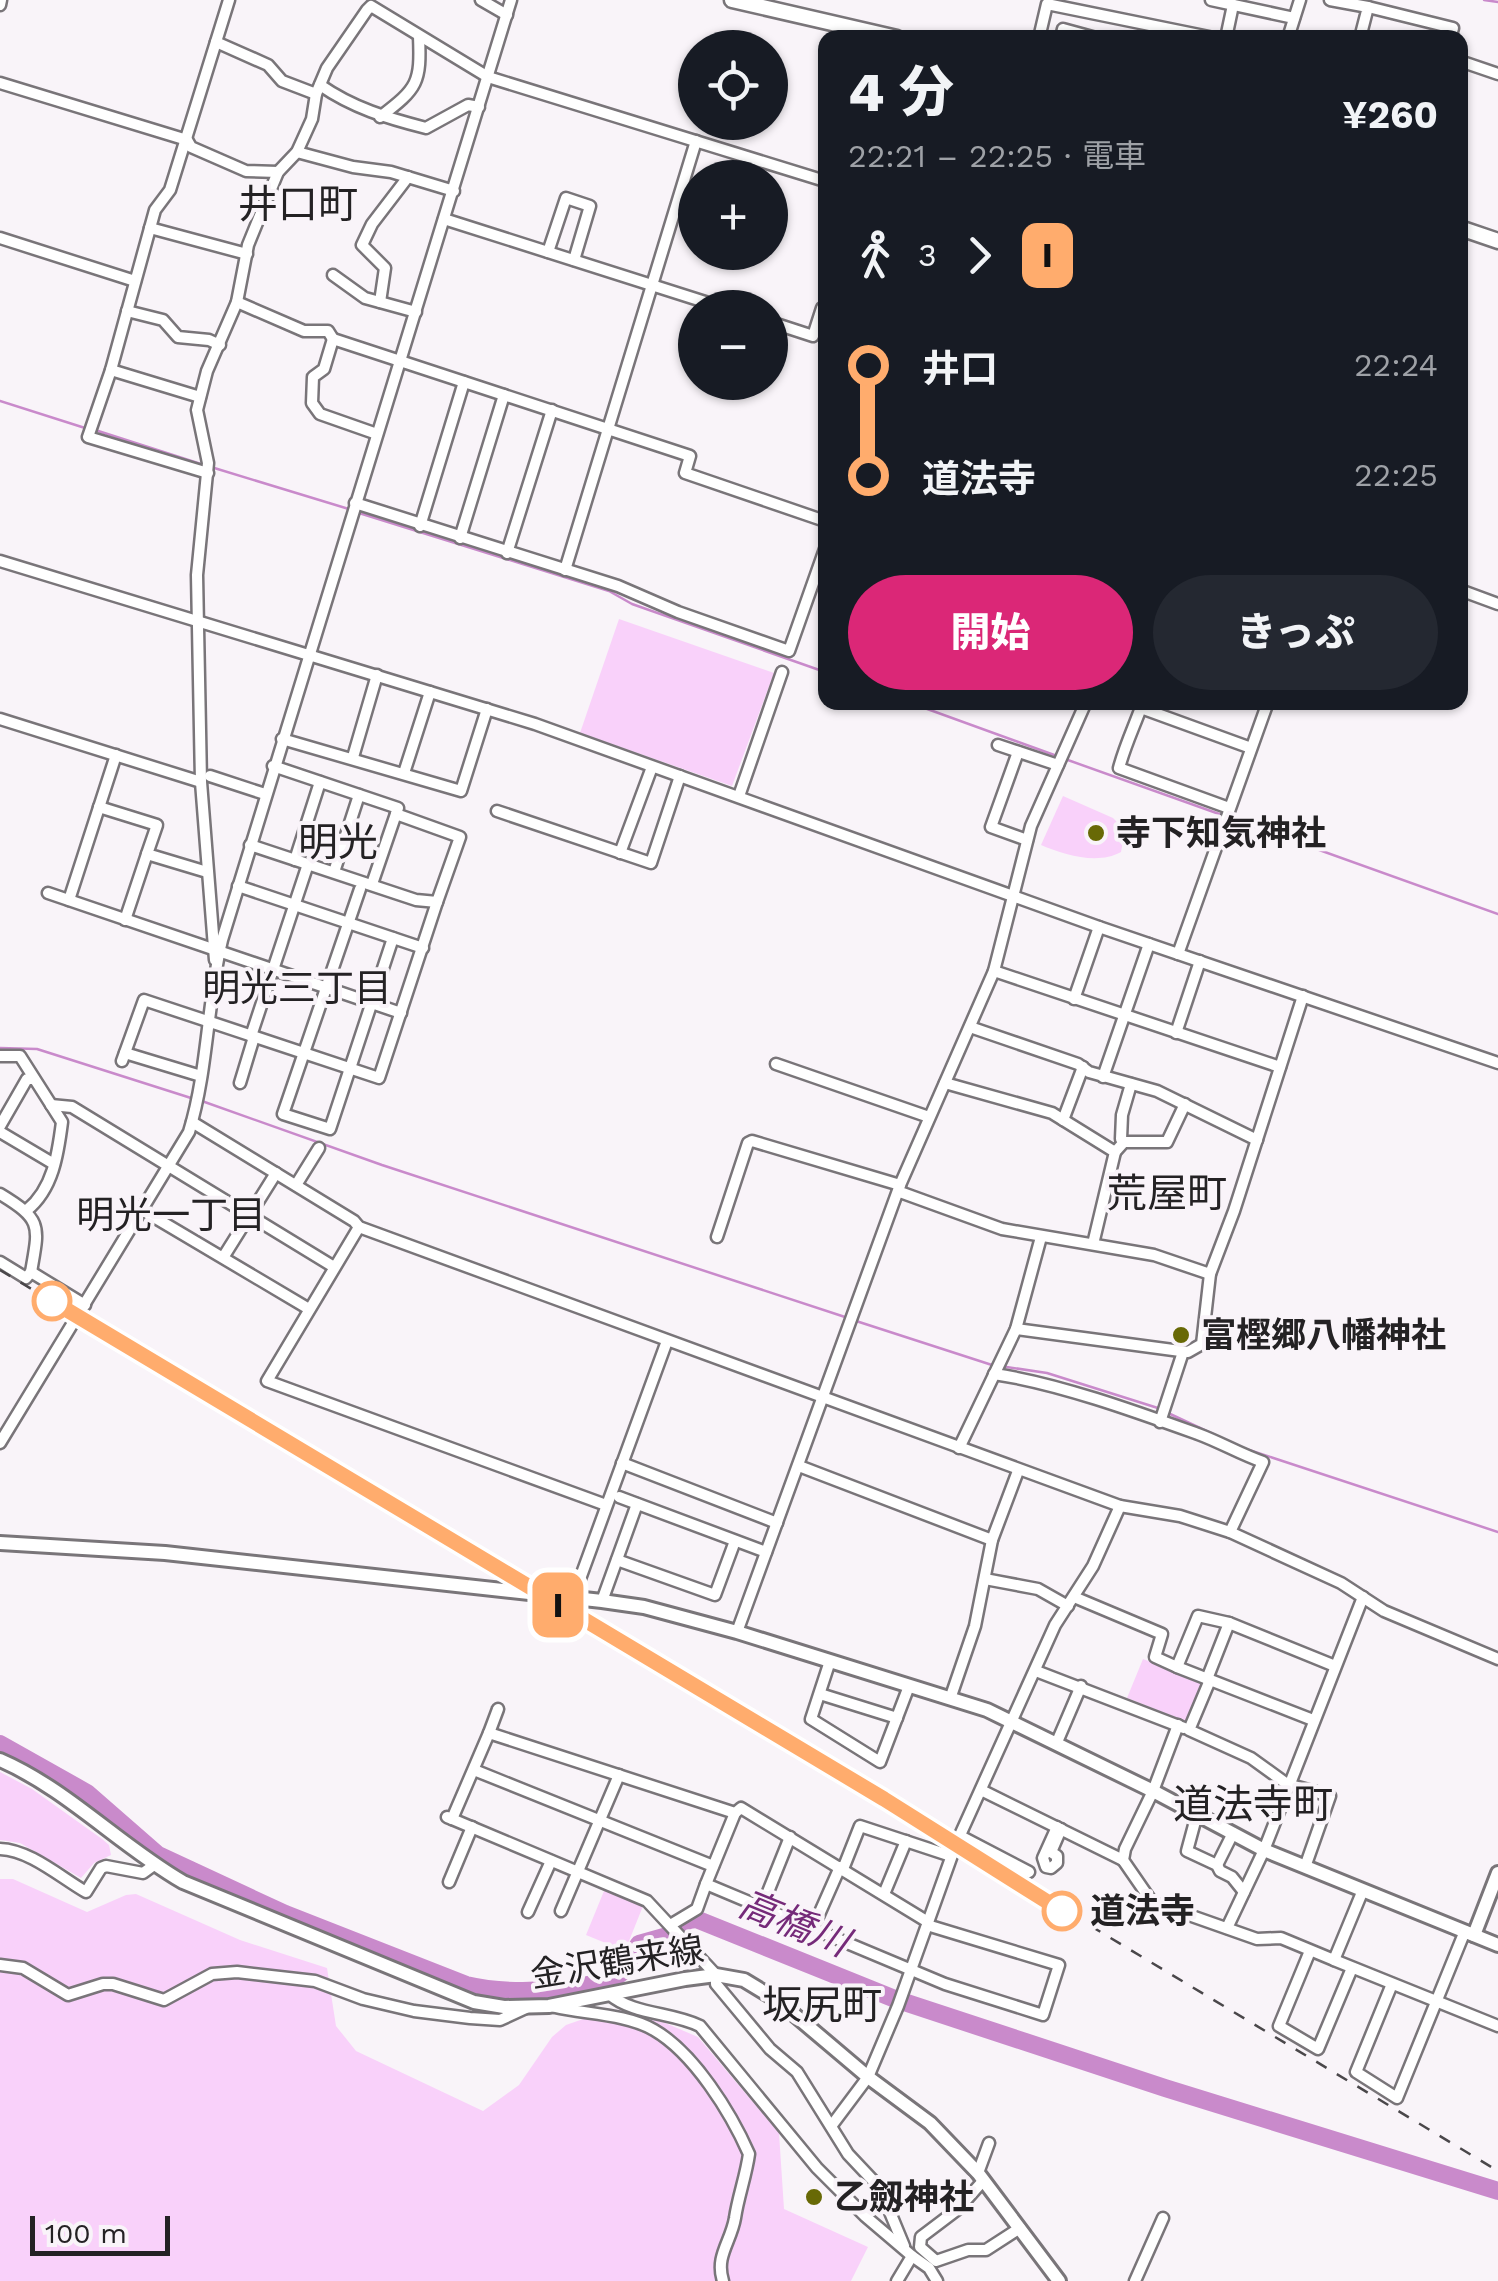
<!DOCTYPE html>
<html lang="ja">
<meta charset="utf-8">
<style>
:root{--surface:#171b24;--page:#242831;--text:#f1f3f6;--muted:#9ea1a6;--accent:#db2777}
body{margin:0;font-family:"Work Sans","Noto Sans JP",sans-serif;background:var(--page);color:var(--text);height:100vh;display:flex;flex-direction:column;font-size:38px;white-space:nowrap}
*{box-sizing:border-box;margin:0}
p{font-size:32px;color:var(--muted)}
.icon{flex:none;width:55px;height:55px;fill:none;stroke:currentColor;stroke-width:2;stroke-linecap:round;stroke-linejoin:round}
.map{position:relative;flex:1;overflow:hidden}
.details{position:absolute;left:818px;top:30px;width:650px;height:680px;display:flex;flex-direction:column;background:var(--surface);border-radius:20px;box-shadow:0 2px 8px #0004}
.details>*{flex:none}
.badge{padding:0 20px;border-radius:15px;font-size:35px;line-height:65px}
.controls{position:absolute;left:678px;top:30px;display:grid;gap:20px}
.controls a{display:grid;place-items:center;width:110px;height:110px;border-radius:50%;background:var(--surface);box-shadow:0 2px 8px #0004;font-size:50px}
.scale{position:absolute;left:30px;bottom:25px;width:140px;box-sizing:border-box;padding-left:10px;border:5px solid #242224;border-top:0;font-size:28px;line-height:35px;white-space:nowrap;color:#242224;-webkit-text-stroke:8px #f9f4f9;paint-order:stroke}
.map>.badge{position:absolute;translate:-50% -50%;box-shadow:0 0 0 5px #fff}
.legs{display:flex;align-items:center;gap:15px;height:110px;padding:0 30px;font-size:32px}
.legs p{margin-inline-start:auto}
.summary{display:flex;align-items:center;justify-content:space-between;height:170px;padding:0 30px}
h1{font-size:55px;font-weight:800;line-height:75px}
.primary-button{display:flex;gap:20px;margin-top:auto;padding:20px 30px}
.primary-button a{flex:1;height:115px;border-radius:60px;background:var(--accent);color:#fff;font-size:40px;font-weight:800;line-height:115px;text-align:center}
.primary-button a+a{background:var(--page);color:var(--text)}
ul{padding:0 30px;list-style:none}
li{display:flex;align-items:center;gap:35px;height:110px;font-size:38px}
li i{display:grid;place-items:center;width:15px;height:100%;margin:0 12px;background:currentColor}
li i::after{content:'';width:25px;height:25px;margin:-12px;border:8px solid;border-radius:50%;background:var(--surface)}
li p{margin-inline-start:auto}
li:first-child i{background:linear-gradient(#0000 50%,currentColor 0)}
li:last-child i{background:linear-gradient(currentColor 50%,#0000 0)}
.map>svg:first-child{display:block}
</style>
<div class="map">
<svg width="1498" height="2281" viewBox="0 0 1498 2281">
<rect width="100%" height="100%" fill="#f9f4f9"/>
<g fill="#f9d1fa">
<polygon points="619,619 774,673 732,786 580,733"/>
<path d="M1063 796 1113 818 1125 830 1121 852C1098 865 1064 855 1041 845Z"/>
<polygon points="1143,1659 1204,1683 1188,1722 1127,1698"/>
<polygon points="0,1772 32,1789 102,1839 109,1845 111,1855 94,1863 81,1878 20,1843 0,1840"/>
<polygon points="0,1879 13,1879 87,1912 126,1895 136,1894 240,1940 327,1968 336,2026 356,2051 483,2111 519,2085 552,2037 566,2025 612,2009 642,2013 698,2037 779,2133 784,2209 868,2247 851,2281 0,2281"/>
<polygon points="604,1891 643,1906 625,1951 586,1935"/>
</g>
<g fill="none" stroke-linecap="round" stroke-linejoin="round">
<g stroke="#c98acb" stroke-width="2.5">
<polyline points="1484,0 1498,2"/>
<polyline points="0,401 85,428"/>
<polyline points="92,429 204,465"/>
<polyline points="211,467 352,510"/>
<polyline points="359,513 609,591 632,604 825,672"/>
<polyline points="908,702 1057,756"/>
<polyline points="1065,759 1222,815"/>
<polyline points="1230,818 1498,914"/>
<polyline points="0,1048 37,1049 191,1098"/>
<polyline points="199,1100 382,1165 845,1317"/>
<polyline points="853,1320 992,1365"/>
<polyline points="1000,1366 1047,1373 1161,1409"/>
<polyline points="1168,1413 1215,1435"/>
<polyline points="1240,1447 1498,1532"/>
</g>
<path stroke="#c98acb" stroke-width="18" d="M0 1744 87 1793 158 1855 285 1914 466 1985C514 1996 564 1991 612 1980L621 1973 639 1944 671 1935 688 1920 696 1919 895 1999 1165 2088 1498 2191"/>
<defs>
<g id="minor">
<polyline points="481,0 507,15"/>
<polyline points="1211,0 1294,18"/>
<polyline points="1330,0 1368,7 1360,38"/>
<polyline points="0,5 1,0"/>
<polyline points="1368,7 1453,28 1450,38"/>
<polyline points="1039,38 1047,4 1214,38"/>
<polyline points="1061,38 1063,29 1096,38"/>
<polyline points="1226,38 1233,5"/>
<polyline points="1288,38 1300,0"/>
<polyline points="216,42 268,65 282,81 316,94"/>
<polyline points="1460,61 1498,74"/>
<polyline points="0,83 187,140 191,147 246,171 278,172"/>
<path d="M320 85C353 108 387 118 426 128L468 105 479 107"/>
<path d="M380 117C418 88 421 83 419 36"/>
<polyline points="297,152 353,167 391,172 454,191"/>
<polyline points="444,219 724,308"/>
<polyline points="150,228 247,254"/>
<polyline points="0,238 135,281"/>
<polyline points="548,252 566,198 590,206 574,260"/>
<polyline points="333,275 365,298 416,312"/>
<polyline points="237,302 304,331 328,331 333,339"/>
<polyline points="380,302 385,268 362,245 372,224 408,177"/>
<polyline points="127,311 163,320 178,337 209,340 220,345"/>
<polyline points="770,322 813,336 822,308 825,309"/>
<polyline points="111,370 200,397"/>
<polyline points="377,434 320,414 312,403 313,377 324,369 333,339 690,456 685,473 825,521"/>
<polyline points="208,473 88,437 111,370 155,210 170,190 229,0"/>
<polyline points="355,503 618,586 678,612 789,651 825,549"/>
<polyline points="420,526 464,382"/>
<polyline points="460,538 504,395"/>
<polyline points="507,553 552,410"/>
<polyline points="0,561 535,724 1099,927 1498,1063"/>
<polyline points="565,570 696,141"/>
<polyline points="1460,590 1498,604"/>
<path d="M1143 702C1135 725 1125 745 1119 768L1229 808"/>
<polyline points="1141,708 1251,748"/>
<polyline points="0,719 201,782"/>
<polyline points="282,739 461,791 487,709"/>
<polyline points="998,745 1058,765"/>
<polyline points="1018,752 991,827 1027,840"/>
<polyline points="353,757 377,675"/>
<polyline points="273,766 398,808 372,884"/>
<polyline points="404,773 430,692"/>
<polyline points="210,776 265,794"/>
<polyline points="739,796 782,672"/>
<polyline points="99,807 157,825 147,854 207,872"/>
<polyline points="497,811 651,863 680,776"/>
<polyline points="250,845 416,900 437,902 460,837 396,814"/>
<polyline points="620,853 652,767"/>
<polyline points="295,860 320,782"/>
<polyline points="334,872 359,795"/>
<polyline points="238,886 423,948"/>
<polyline points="360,889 283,1114 330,1129 393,938"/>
<polyline points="48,893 401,1013"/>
<polyline points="69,900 116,755"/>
<polyline points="125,920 147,854"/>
<polyline points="1178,954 1268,702"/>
<polyline points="215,960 201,782 197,575 208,463 197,410 207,371 237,302 248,245 259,218 278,172 297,152 312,119 316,94 327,68 367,10 371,6 488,77 825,181"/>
<polyline points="994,971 1280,1067"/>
<polyline points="1074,999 1099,927"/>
<polyline points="970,1027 1078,1064 1089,1072 1157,1091 1257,1140"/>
<polyline points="1176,1033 1200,961"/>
<polyline points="251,1036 308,864"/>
<polyline points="125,1053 201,1076"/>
<path d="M0 1056H20L62 1122C58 1154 53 1189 27 1210"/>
<polyline points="122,1061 144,1000 379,1078 437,902"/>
<polyline points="776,1064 929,1117"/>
<polyline points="1103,1077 1149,944"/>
<polyline points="240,1083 254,1037"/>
<polyline points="945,1083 1052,1113 1115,1152 1093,1244"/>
<polyline points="51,1105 72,1107 334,1267"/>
<polyline points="1063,1120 1083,1067"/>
<polyline points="192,1122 354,1221 359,1227 1120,1506 1093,1566 1055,1625 956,1844 898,2006 868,2077 832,2125"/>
<polyline points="0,1126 27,1079 34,1079"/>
<polyline points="0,1132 54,1164"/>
<polyline points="1124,1142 1121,1139 1122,1115 1131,1084"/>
<polyline points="1115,1152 1124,1142 1167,1142 1185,1104"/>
<polyline points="296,1185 319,1148"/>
<polyline points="900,1192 1002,1229 1154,1255 1210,1274"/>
<path d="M0 1194C43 1220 39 1226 31 1272"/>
<polyline points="142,1210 309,1309"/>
<polyline points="359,1227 267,1381 606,1505"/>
<polyline points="717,1237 748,1143 752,1141 900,1185"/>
<polyline points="224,1256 276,1173"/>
<polyline points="0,1262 26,1278 31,1272 85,1305"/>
<polyline points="1016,1329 1188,1352 1202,1344 1210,1274 1234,1211 1303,996"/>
<path d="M994 1374C1057 1383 1137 1412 1198 1434 1220 1442 1240 1454 1263 1462L1230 1532"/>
<polyline points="1160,1422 1183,1352"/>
<path d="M0 1443 189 1132C208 1070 207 1003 222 940L511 0"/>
<polyline points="959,1448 1016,1329 1041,1237"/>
<polyline points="622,1463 777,1523"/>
<polyline points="799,1466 992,1540"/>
<polyline points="619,1497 766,1552"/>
<polyline points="1120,1506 1180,1516 1230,1532 1341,1583 1384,1611 1498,1659"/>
<polyline points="617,1560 715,1595 735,1541"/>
<polyline points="985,1579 1038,1589 1068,1606"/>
<polyline points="1074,1597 1162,1634 1155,1657 1177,1667"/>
<polyline points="573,1598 667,1341"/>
<polyline points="602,1601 637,1504"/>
<polyline points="737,1632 900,1185 994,971 1031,826 1086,702"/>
<polyline points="830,1661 811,1719 880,1762 909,1686"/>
<polyline points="1036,1671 1184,1728"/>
<polyline points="1207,1679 1229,1623"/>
<polyline points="1210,1680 1189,1730 1251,1758 1287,1784 1330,1796 1305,1867"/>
<polyline points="820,1694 897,1718"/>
<polyline points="950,1699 975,1626 992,1540 1018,1471"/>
<polyline points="1313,1720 1177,1667 1198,1616 1229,1623 1335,1666"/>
<polyline points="1178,1725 1153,1791 1125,1849 1123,1860 1152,1902 1257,1939 1281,1938 1334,1960 1363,1890"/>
<polyline points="489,1733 498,1709"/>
<polyline points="1057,1742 1081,1686"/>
<polyline points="474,1770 713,1866"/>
<polyline points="981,1790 1123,1860"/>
<polyline points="735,1813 706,1884 945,1984 1043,2015 1059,1965 927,1925"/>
<polyline points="1197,1814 1187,1851 1217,1865 1220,1871 1232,1877 1244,1892"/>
<polyline points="447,1817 452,1819 489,1733 735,1813 741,1808 928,1922"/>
<polyline points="452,1819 647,1901 716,1975 716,1984 770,2049 797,2072 848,2154 880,2188 904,2246"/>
<polyline points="1057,1827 1043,1858 1046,1867 1051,1868 1057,1863 1057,1856 1051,1852 1061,1829"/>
<polyline points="960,1836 1029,1872"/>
<path d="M0 1849C30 1850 60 1877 86 1892L101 1868 106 1866 143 1873 154 1865"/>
<polyline points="1217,1865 1233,1833"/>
<polyline points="843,1869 860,1826 951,1856"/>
<polyline points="449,1882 472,1827"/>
<polyline points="884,1894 906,1841"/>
<polyline points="762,1907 790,1837"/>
<polyline points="561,1911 619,1775"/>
<polyline points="528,1912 551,1861"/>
<polyline points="672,1924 697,1909 706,1884"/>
<polyline points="813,1928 840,1867"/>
<polyline points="1227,1928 1264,1850 1363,1597"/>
<polyline points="1310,1951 1279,2026 1318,2049 1352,1968"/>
<polyline points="1334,1960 1498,2026"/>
<polyline points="0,1965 23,1968 68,1995 103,1984 113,1984 164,2000 212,1974 237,1972 315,1981 363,1999 414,2011 470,2018 500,2020 526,2008"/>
<polyline points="1392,1984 1356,2072 1397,2098 1465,1931"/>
<path d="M609 1994C633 2015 672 2012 700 2026L817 2168 865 2216 912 2256 897 2281"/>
<path d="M555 2007C585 2014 627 2014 654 2030 694 2053 731 2113 749 2154 746 2176 738 2197 735 2218 731 2242 715 2256 723 2281"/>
<polyline points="978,2173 989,2143"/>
<polyline points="983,2181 958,2209 921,2237 920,2247 936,2261 968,2250 986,2250 1020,2228"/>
<polyline points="912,2256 929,2268 937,2281"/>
<polyline points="1135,2281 1163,2218"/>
</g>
<g id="major">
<polyline points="0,1543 165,1553 602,1601 644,1607 737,1632 987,1710 1153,1791 1264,1850 1498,1945"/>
<path d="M0 1760C67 1789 119 1845 183 1882L474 2002 504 2007 549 2006 685 1979 716 1975 744 1980 777 2000 868 2077 930 2123 978 2173 1059 2281"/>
<polyline points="1474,1935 1498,1873"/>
</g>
<g id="highway">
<polyline points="732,0 897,38"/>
<polyline points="1460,228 1498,241"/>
</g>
</defs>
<use href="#minor" stroke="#797579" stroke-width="15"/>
<use href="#major" stroke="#797579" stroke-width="18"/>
<use href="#highway" stroke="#797579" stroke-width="19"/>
<use href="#minor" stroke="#fff" stroke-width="10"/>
<use href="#major" stroke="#fff" stroke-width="12"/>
<use href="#highway" stroke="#fff" stroke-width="14"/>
<polyline stroke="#4a474a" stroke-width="2.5" stroke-dasharray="12 12" stroke-linecap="butt" points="0,1270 1498,2171"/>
</g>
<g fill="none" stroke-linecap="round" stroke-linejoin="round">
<defs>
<polyline id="line-1" points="52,1301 884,1799 1062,1911"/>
</defs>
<use href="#line-1" stroke="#fff" stroke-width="22"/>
<use href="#line-1" stroke="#ffac6d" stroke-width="15"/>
</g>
<g fill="#686906" stroke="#f9f4f9" stroke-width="4">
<circle cx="1096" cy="833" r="10"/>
<circle cx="1181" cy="1335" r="10"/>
<circle cx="814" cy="2197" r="10"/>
</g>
<g fill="#fff" stroke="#ffac6d" stroke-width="5">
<circle cx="52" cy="1301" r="18"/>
<circle cx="1062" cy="1911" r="18"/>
</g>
<g text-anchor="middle" stroke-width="8" stroke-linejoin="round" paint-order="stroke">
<g font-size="35" font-weight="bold" fill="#242224" stroke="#f9f4f9" text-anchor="start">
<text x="1116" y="845">寺下知気神社</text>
<text x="1201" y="1347">富樫郷八幡神社</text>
<text x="834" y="2209">乙劔神社</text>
</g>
<g font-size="35" font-weight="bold" fill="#242224" stroke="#f9f4f9" text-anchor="start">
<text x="1090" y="1923">道法寺</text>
</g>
<g font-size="35" fill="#242224" stroke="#f9f4f9">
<text transform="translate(617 1962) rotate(-9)" y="12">金沢鶴来線</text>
</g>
<g font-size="38" fill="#242224" stroke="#f9f4f9">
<text x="297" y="1001">明光三丁目</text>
<text x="171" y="1228">明光一丁目</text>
</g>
<g font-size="38" font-style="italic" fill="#752a79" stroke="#f9f4f9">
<text transform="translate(794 1923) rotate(22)" y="13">高橋川</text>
</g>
<g font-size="40" fill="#242224" stroke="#f9f4f9">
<text x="298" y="218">井口町</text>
<text x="338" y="856">明光</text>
<text x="1167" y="1207">荒屋町</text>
<text x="1253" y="1818">道法寺町</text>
<text x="822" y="2019">坂尻町</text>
</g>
</g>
</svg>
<div class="controls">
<a><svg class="icon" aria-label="locate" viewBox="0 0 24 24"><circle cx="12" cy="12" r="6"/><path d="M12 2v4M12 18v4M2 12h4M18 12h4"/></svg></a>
<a>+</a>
<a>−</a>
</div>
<div class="scale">100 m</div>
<b class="badge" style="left:558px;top:1605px;background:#ffac6d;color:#111">I</b>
<section class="details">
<div class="summary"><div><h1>4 分</h1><p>22:21 – 22:25 · 電車</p></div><b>¥260</b></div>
<div class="legs"><svg class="icon" aria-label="walk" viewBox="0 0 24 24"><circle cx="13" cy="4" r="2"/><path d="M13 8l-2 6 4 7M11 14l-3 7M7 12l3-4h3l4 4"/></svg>3<svg class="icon" aria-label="forward" viewBox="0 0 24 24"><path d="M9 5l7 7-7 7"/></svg><b class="badge" style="background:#ffac6d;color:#111">I</b></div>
<ul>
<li><i style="color:#ffac6d"></i><b>井口</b><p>22:24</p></li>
<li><i style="color:#ffac6d"></i><b>道法寺</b><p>22:25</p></li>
</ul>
<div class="primary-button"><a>開始</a><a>きっぷ</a></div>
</section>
</div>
